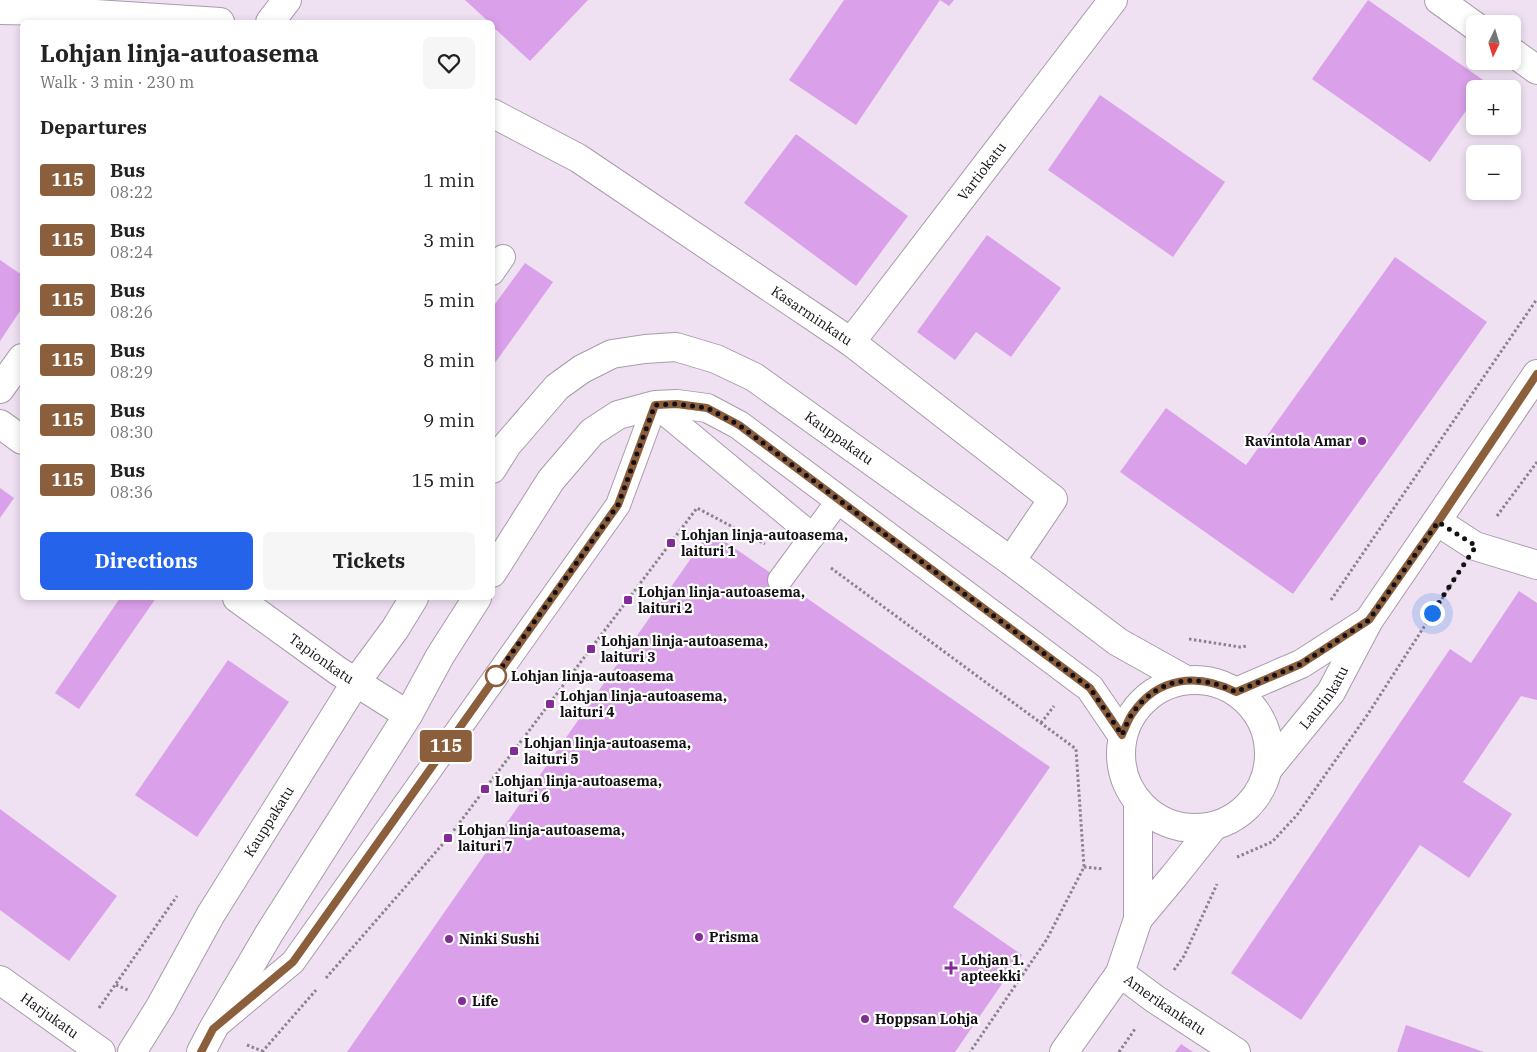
<!DOCTYPE html>
<meta charset="utf-8">
<style>
:root{--surface:#fff;--page:#f6f6f6;--text:#222;--muted:#767676;--accent:#2563eb}
body{margin:0;font-family:"IBM Plex Serif",serif;background:var(--page);color:var(--text);height:100vh;display:flex;flex-direction:column;font-size:19px;white-space:nowrap}
*{box-sizing:border-box;margin:0}
p{font-size:16px;color:var(--muted)}
.icon{flex:none;width:28px;height:28px;fill:none;stroke:currentColor;stroke-width:2;stroke-linecap:round;stroke-linejoin:round}
.map{position:relative;flex:1;overflow:hidden}
.drawer{position:absolute;left:20px;top:20px;width:475px;height:580px;display:flex;flex-direction:column;background:var(--surface);border-radius:8px;box-shadow:0 2px 8px #0003}
.drawer>*{flex:none}
.badge{padding:0 10px;border-radius:4px;font-size:18px;line-height:32px}
.needle{width:32px;rotate:184deg}
.tools{position:absolute;left:1466px;top:15px;display:grid;gap:10px}
.tools a{display:grid;place-items:center;width:55px;height:55px;border-radius:8px;background:var(--surface);box-shadow:0 2px 8px #0003;font-size:25px}
.you{position:absolute;width:25px;height:25px;margin:-12px;border:4px solid #fff;border-radius:50%;background:#1a73e8;box-shadow:0 0 0 8px #1a73e833}
.map>.badge{position:absolute;translate:-50% -50%;box-shadow:0 0 0 2px #fff}
h2{padding:0 20px;font-size:19px;line-height:45px}
.round{display:grid;place-items:center;flex:none;width:52px;height:52px;border-radius:8px;background:var(--page)}
.head{display:flex;align-items:center;justify-content:space-between;height:85px;padding:0 20px}
h1{font-size:24px;font-weight:800;line-height:38px}
.button{display:flex;gap:10px;margin-top:auto;padding:10px 20px}
.button a{flex:1;height:58px;border-radius:8px;background:var(--accent);color:#fff;font-size:20px;font-weight:800;line-height:58px;text-align:center}
.button a+a{background:var(--page);color:var(--text)}
ul{padding:0;list-style:none}
li{display:flex;align-items:center;gap:15px;height:60px;padding:0 20px}
li div{flex:1}
li b{display:block;font-size:19px}
li em{font-style:normal}
li .badge{min-width:55px;font-weight:700;text-align:center}
.map>svg:first-child{display:block}
</style>
<div class="map">
<svg width="1537" height="1052" viewBox="0 0 1537 1052">
<rect width="100%" height="100%" fill="#efe1f2"/>
<g fill="#daa0e9">
<polygon points="465,0 588,0 530,61 492,26 492,22 489,22"/>
<polygon points="844,0 954,0 949,6 940,0 856,125 789,80"/>
<polygon points="1368,0 1486,82 1482,89 1475,89 1475,98 1430,162 1312,79"/>
<polygon points="1100,95 1225,182 1173,257 1048,170"/>
<polygon points="796,134 908,216 856,286 744,203"/>
<polygon points="987,235 1061,288 1011,357 976,332 955,360 917,332"/>
<polygon points="1395,257 1487,322 1293,594 1120,472 1166,408 1246,465"/>
<polygon points="0,260 22,275 22,308 0,341"/>
<polygon points="525,263 553,282 492,367 492,308"/>
<polygon points="0,488 14,498 0,518"/>
<polygon points="710,531 1050,767 953,907 1022,955 955,1052 347,1052"/>
<polygon points="1519,591 1537,603 1537,700 1521,696 1463,782 1512,814 1469,878 1420,845 1301,1020 1231,973 1450,649 1471,663"/>
<polygon points="120,598 156,598 79,709 55,693"/>
<polygon points="228,660 289,702 197,837 135,795"/>
<polygon points="0,809 117,896 69,961 0,910"/>
<polygon points="1406,1025 1484,1052 1397,1052"/>
<polygon points="1181,1044 1193,1052 1175,1052"/>
</g>
<g fill="none" stroke-linecap="round" stroke-linejoin="round">
<defs>
<g id="lane">
<polyline points="492,273 503,257"/>
<polyline points="780,580 839,500"/>
<polyline points="220,1023 293,962 618,505 655,405 813,536"/>
</g>
<g id="street">
<polyline points="1439,0 1475,26"/>
<polyline points="0,10 49,11 220,22"/>
<polyline points="270,22 287,0"/>
<polyline points="1512,52 1537,70"/>
<path id="s1" d="M492 113 578 158 851 342 1053 499 1011 561"/>
<path id="s2" d="M851 342 1113 0"/>
<polyline points="0,389 22,358"/>
<polyline points="0,424 22,440"/>
<polyline points="1438,522 1475,546 1537,565"/>
<path id="s3" d="M237 598 338 671 408 715"/>
<path id="s4" d="M1120 973 1155 999 1236 1052"/>
<path id="s5" d="M0 980 101 1052"/>
</g>
<g id="secondary">
<path id="s6" d="M492 469 507 445 557 387 582 369 612 354 645 349 676 347 716 359 754 377 1011 561 1118 642 1186 680"/>
<polyline points="492,573 551,480 592,432 618,415 655,405 677,404 707,408 739,425 1090,688 1122,735"/>
<circle cx="1195" cy="754" r="74"/>
<polyline points="1236,692 1301,664 1368,621"/>
<path id="s7" d="M1268 769 1331 692 1369 620 1537 374"/>
<polyline points="1138,919 1174,876 1213,827"/>
<path id="s8" d="M132 1052 160 1007 211 914 356 682 395 629 414 598"/>
<polyline points="201,1052 213,1029 270,932 408,715 440,656 477,598"/>
<polyline points="1064,1052 1120,973 1138,919 1138,803"/>
</g>
</defs>
<use href="#lane" stroke="#a89bab" stroke-width="26"/>
<use href="#street" stroke="#a89bab" stroke-width="30"/>
<use href="#secondary" stroke="#a89bab" stroke-width="30"/>
<g stroke="#8b828e" stroke-width="3" stroke-dasharray="2.5 2.5" stroke-linecap="butt">
<polyline points="1497,516 1537,462"/>
<polyline points="831,568 1076,749 1084,867 1047,939 970,1052"/>
<polyline points="1331,600 1537,299"/>
<polyline points="1189,639 1240,647 1248,646"/>
<polyline points="1041,723 1054,706"/>
<polyline points="1237,857 1272,842 1297,815 1368,714 1456,577"/>
<polyline points="1084,867 1103,869"/>
<polyline points="1174,970 1184,956 1217,884"/>
<polyline points="326,978 448,838 697,508 765,544"/>
<polyline points="116,985 128,990"/>
<polyline points="99,1008 177,896"/>
<polyline points="247,1045 262,1051"/>
<polyline points="262,1052 316,990"/>
<polyline points="1119,1052 1135,1029"/>
</g>
<use href="#lane" stroke="#fff" stroke-width="24"/>
<use href="#street" stroke="#fff" stroke-width="28"/>
<use href="#secondary" stroke="#fff" stroke-width="28"/>
</g>
<g fill="none" stroke-linecap="round" stroke-linejoin="round">
<defs>
<path id="line" d="M201 1052 213 1029 293 962 618 505 655 405 677 404 707 408 739 425 1090 688 1122 735C1125 728 1128 720 1132 714 1158 676 1198 673 1236 692L1301 664 1369 620 1438 522 1537 374"/>
</defs>
<use href="#line" stroke="#fff" stroke-width="11"/>
<use href="#line" stroke="#8b5e3c" stroke-width="8"/>
<path stroke="#141015" stroke-width="5" stroke-dasharray="0 9" d="M496 676 494 678 618 505 655 405 677 404 707 408 739 425 1090 688 1122 735C1125 728 1128 720 1132 714 1158 676 1198 673 1236 692L1301 664 1369 620 1438 522 1476 546 1432 613"/>
</g>
<g fill="#832b98" stroke="#fff" stroke-width="2">
<circle cx="1362" cy="441" r="5"/>
<rect x="666" y="538" width="10" height="10" rx="2.5"/>
<rect x="623" y="595" width="10" height="10" rx="2.5"/>
<rect x="586" y="644" width="10" height="10" rx="2.5"/>
<rect x="545" y="699" width="10" height="10" rx="2.5"/>
<rect x="509" y="746" width="10" height="10" rx="2.5"/>
<rect x="480" y="784" width="10" height="10" rx="2.5"/>
<rect x="443" y="833" width="10" height="10" rx="2.5"/>
<circle cx="699" cy="937" r="5"/>
<circle cx="449" cy="939" r="5"/>
<path d="M948.5 960.5h5v5h5v5h-5v5h-5v-5h-5v-5h5z"/>
<circle cx="462" cy="1001" r="5"/>
<circle cx="865" cy="1019" r="5"/>
</g>
<circle fill="#fff" stroke="#8b5e3c" stroke-width="2.5" cx="496" cy="676" r="10"/>
<g text-anchor="middle" stroke-width="4.5" stroke-linejoin="round" paint-order="stroke">
<g font-size="14" fill="#141015" stroke="#fff">
<text dy="5" stroke="none"><textPath href="#s2" startOffset="215">Vartiokatu</textPath></text>
<text dy="5" stroke="none"><textPath href="#s1" startOffset="379">Kasarminkatu</textPath></text>
<text dy="5" stroke="none"><textPath href="#s6" startOffset="422">Kauppakatu</textPath></text>
<text dy="5" stroke="none"><textPath href="#s3" startOffset="104">Tapionkatu</textPath></text>
<text dy="5" stroke="none"><textPath href="#s7" startOffset="91">Laurinkatu</textPath></text>
<text dy="5" stroke="none"><textPath href="#s8" startOffset="268">Kauppakatu</textPath></text>
<text dy="5" stroke="none"><textPath href="#s4" startOffset="55">Amerikankatu</textPath></text>
<text dy="5" stroke="none"><textPath href="#s5" startOffset="61">Harjukatu</textPath></text>
</g>
<g font-size="14" font-weight="bold" fill="#141015" stroke="#fff" text-anchor="start">
<text x="1352" y="446" text-anchor="end">Ravintola Amar</text>
<text x="681" y="540">Lohjan linja-autoasema,<tspan x="681" dy="16">laituri 1</tspan></text>
<text x="638" y="597">Lohjan linja-autoasema,<tspan x="638" dy="16">laituri 2</tspan></text>
<text x="601" y="646">Lohjan linja-autoasema,<tspan x="601" dy="16">laituri 3</tspan></text>
<text x="560" y="701">Lohjan linja-autoasema,<tspan x="560" dy="16">laituri 4</tspan></text>
<text x="524" y="748">Lohjan linja-autoasema,<tspan x="524" dy="16">laituri 5</tspan></text>
<text x="495" y="786">Lohjan linja-autoasema,<tspan x="495" dy="16">laituri 6</tspan></text>
<text x="458" y="835">Lohjan linja-autoasema,<tspan x="458" dy="16">laituri 7</tspan></text>
<text x="709" y="942">Prisma</text>
<text x="459" y="944">Ninki Sushi</text>
<text x="961" y="965">Lohjan 1.<tspan x="961" dy="16">apteekki</tspan></text>
<text x="472" y="1006">Life</text>
<text x="875" y="1024">Hoppsan Lohja</text>
</g>
<g font-size="14" font-weight="bold" fill="#141015" stroke="#fff" text-anchor="start">
<text x="511" y="681">Lohjan linja-autoasema</text>
</g>
</g>
</svg>
<div class="tools">
<a><svg class="needle" viewBox="-14 -14 28 28"><path d="M0-13l5 13h-10z" fill="#e53935"/><path d="M0 13l5-13h-10z" fill="#767676"/></svg></a>
<a>+</a>
<a>−</a>
</div>
<div class="you" style="left:1432px;top:613px"></div>
<b class="badge" style="left:446px;top:746px;background:#8b5e3c;color:#fff">115</b>
<section class="drawer">
<div class="head"><div><h1>Lohjan linja-autoasema</h1><p>Walk · 3 min · 230 m</p></div><a class="round"><svg class="icon" aria-label="heart" viewBox="0 0 24 24"><path d="M12 20l-8-8c-3-5 5-10 8-4 3-6 11-1 8 4z"/></svg></a></div>
<h2>Departures</h2>
<ul>
<li><span class="badge" style="background:#8b5e3c;color:#fff">115</span><div><b>Bus</b><p>08:22</p></div><em>1 min</em></li>
<li><span class="badge" style="background:#8b5e3c;color:#fff">115</span><div><b>Bus</b><p>08:24</p></div><em>3 min</em></li>
<li><span class="badge" style="background:#8b5e3c;color:#fff">115</span><div><b>Bus</b><p>08:26</p></div><em>5 min</em></li>
<li><span class="badge" style="background:#8b5e3c;color:#fff">115</span><div><b>Bus</b><p>08:29</p></div><em>8 min</em></li>
<li><span class="badge" style="background:#8b5e3c;color:#fff">115</span><div><b>Bus</b><p>08:30</p></div><em>9 min</em></li>
<li><span class="badge" style="background:#8b5e3c;color:#fff">115</span><div><b>Bus</b><p>08:36</p></div><em>15 min</em></li>
</ul>
<div class="button"><a>Directions</a><a>Tickets</a></div>
</section>
</div>
